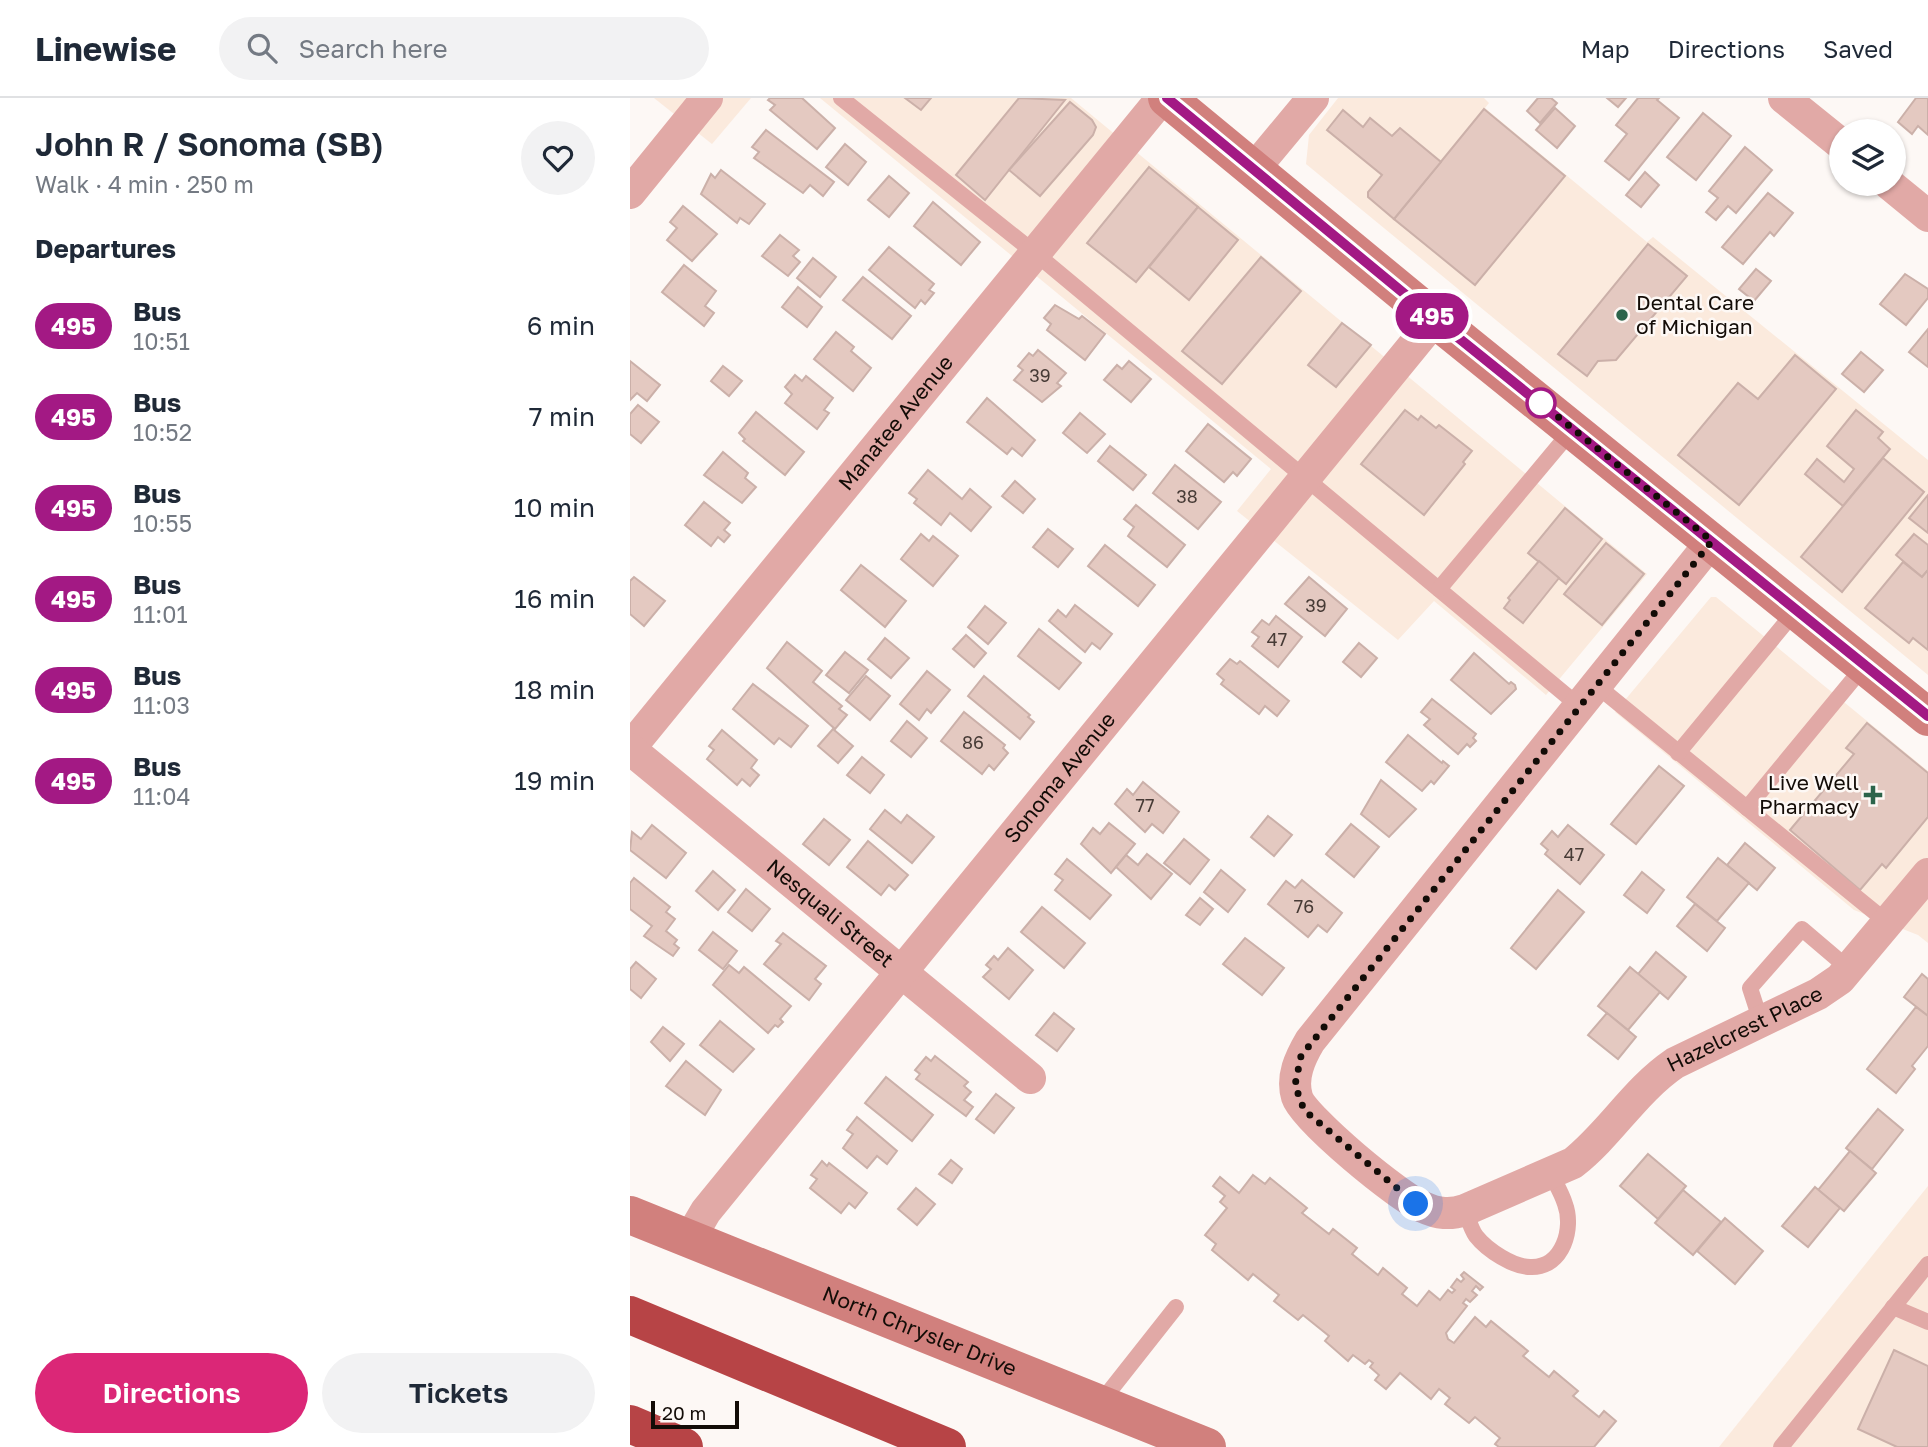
<!DOCTYPE html>
<meta charset="utf-8">
<style>
:root{--surface:#fff;--page:#f2f2f3;--text:#1f2937;--muted:#747a83;--line:#e0e1e3;--accent:#db2777}
body{margin:0;font-family:"Golos Text",sans-serif;background:var(--page);color:var(--text);height:100vh;display:flex;flex-direction:column;font-size:26px;white-space:nowrap}
*{box-sizing:border-box;margin:0}
p{font-size:23px;color:var(--muted)}
.icon{flex:none;width:38px;height:38px;fill:none;stroke:currentColor;stroke-width:2;stroke-linecap:round;stroke-linejoin:round}
.map{position:relative;flex:1;overflow:hidden}
.sheet{display:flex;flex-direction:column;background:var(--surface);width:630px}
.sheet>*{flex:none}
.badge{padding:0 14px;border-radius:23px;font-size:24px;line-height:46px}
.buttons{position:absolute;left:1199px;top:21px;display:grid;gap:14px}
.buttons a{display:grid;place-items:center;width:77px;height:77px;border-radius:50%;background:var(--surface);box-shadow:0 2px 5px #0004;font-size:35px}
.scale{position:absolute;left:21px;bottom:18px;width:88px;box-sizing:border-box;padding-left:7px;border:4px solid #130c07;border-top:0;font-size:19px;line-height:24px;white-space:nowrap;color:#130c07;-webkit-text-stroke:5px #fdf8f5;paint-order:stroke}
.you{position:absolute;width:35px;height:35px;margin:-18px;border:5px solid #fff;border-radius:50%;background:#1a73e8;box-shadow:0 0 0 10px #1a73e833}
.map>.badge{position:absolute;translate:-50% -50%;box-shadow:0 0 0 4px #fff}
h2{padding:0 35px;font-size:26px;line-height:63px}
.round{display:grid;place-items:center;flex:none;width:74px;height:74px;border-radius:37px;background:var(--page)}
.head{display:flex;align-items:center;justify-content:space-between;height:119px;padding:0 35px}
h1{font-size:33px;font-weight:600;line-height:52px}
.primary-button{display:flex;gap:14px;margin-top:auto;padding:14px 35px}
.primary-button a{flex:1;height:80px;border-radius:42px;background:var(--accent);color:#fff;font-size:28px;font-weight:600;line-height:80px;text-align:center}
.primary-button a+a{background:var(--page);color:var(--text)}
ul{padding:0;list-style:none}
li{display:flex;align-items:center;gap:21px;height:91px;padding:0 35px}
li div{flex:1}
li b{display:block;font-size:26px}
li em{font-style:normal}
li .badge{min-width:77px;font-weight:700;text-align:center}
header{display:flex;align-items:center;gap:42px;box-sizing:border-box;height:98px;padding:0 35px;background:var(--surface);border-bottom:2px solid var(--line)}
header strong{font-size:33px}
nav{display:flex;gap:38px;margin-inline-start:auto;font-size:24px}
.search{width:490px;height:63px;background:var(--page);display:flex;align-items:center;gap:18px;box-sizing:border-box;padding:0 24px;border-radius:38px;color:var(--muted);font-size:26px}
main{display:flex;flex:1;min-height:0}
.map>svg:first-child{display:block}
</style>
<header>
<strong>Linewise</strong>
<div class="search"><svg class="icon" aria-label="search" viewBox="0 0 24 24"><circle cx="10" cy="10" r="6"/><path d="M15 15l6 6"/></svg>Search here</div>
<nav><a>Map</a><a>Directions</a><a>Saved</a></nav>
</header>
<main>
<section class="sheet">
<div class="head"><div><h1>John R / Sonoma (SB)</h1><p>Walk · 4 min · 250 m</p></div><a class="round"><svg class="icon" aria-label="heart" viewBox="0 0 24 24"><path d="M12 20l-8-8c-3-5 5-10 8-4 3-6 11-1 8 4z"/></svg></a></div>
<h2>Departures</h2>
<ul>
<li><span class="badge" style="background:#a31984;color:#fff">495</span><div><b>Bus</b><p>10:51</p></div><em>6 min</em></li>
<li><span class="badge" style="background:#a31984;color:#fff">495</span><div><b>Bus</b><p>10:52</p></div><em>7 min</em></li>
<li><span class="badge" style="background:#a31984;color:#fff">495</span><div><b>Bus</b><p>10:55</p></div><em>10 min</em></li>
<li><span class="badge" style="background:#a31984;color:#fff">495</span><div><b>Bus</b><p>11:01</p></div><em>16 min</em></li>
<li><span class="badge" style="background:#a31984;color:#fff">495</span><div><b>Bus</b><p>11:03</p></div><em>18 min</em></li>
<li><span class="badge" style="background:#a31984;color:#fff">495</span><div><b>Bus</b><p>11:04</p></div><em>19 min</em></li>
</ul>
<div class="primary-button"><a>Directions</a><a>Tickets</a></div>
</section>
<div class="map">
<svg width="1298" height="1349" viewBox="0 0 1298 1349">
<rect width="100%" height="100%" fill="#fdf8f5"/>
<g fill="#fbeadd">
<polygon points="24,0 121,0 82,46"/>
<polygon points="190,0 441,0 1017,476 916,597 804,503 768,542 607,413 641,371"/>
<polygon points="708,0 854,0 859,5 855,10 1017,144 1023,139 1298,362 1298,577 676,66 679,37"/>
<polygon points="1081,499 1086,499 1298,673 1298,845 1288,837 1224,812 985,614"/>
<polygon points="1298,1088 1298,1349 1089,1349"/>
</g>
<g fill="#e4c9c1" stroke="#cbb0a9" stroke-width="2">
<polygon points="140,0 172,0 205,30 187,51 140,12 145,7 138,2"/>
<polygon points="275,0 301,0 291,12"/>
<polygon points="389,0 435,2 355,102 326,77"/>
<polygon points="908,0 921,0 927,5 910,25 897,13"/>
<polygon points="977,0 996,0 988,9"/>
<polygon points="1008,0 1029,0 1027,2 1049,20 999,82 975,63 997,36 986,27"/>
<polygon points="1286,0 1298,0 1298,37 1288,28 1282,36 1268,24"/>
<polygon points="440,4 462,22 466,29 463,37 410,98 379,72"/>
<polygon points="925,10 945,28 927,50 906,32"/>
<polygon points="854,11 935,78 845,187 764,121"/>
<polygon points="713,12 733,29 740,20 762,38 770,30 811,64 764,121 738,99 738,94 752,77 697,32"/>
<polygon points="1073,15 1101,38 1066,82 1037,59"/>
<polygon points="136,32 204,84 193,98 180,87 173,95 124,60 129,54 122,49"/>
<polygon points="215,46 236,64 218,87 196,69"/>
<polygon points="1115,49 1142,72 1106,115 1098,108 1086,122 1076,114 1088,100 1079,93"/>
<polygon points="519,69 568,109 506,184 457,145"/>
<polygon points="91,72 135,106 119,126 110,120 107,125 71,96 81,76 85,80"/>
<polygon points="1015,74 1029,87 1011,109 996,97"/>
<polygon points="259,78 279,95 259,119 238,102"/>
<polygon points="1138,95 1163,115 1144,138 1140,134 1113,166 1092,149"/>
<polygon points="303,104 350,144 331,167 284,128"/>
<polygon points="53,108 87,136 62,163 37,142 47,130 40,124"/>
<polygon points="568,109 608,142 559,202 519,169"/>
<polygon points="150,137 169,152 163,158 170,164 158,178 132,158"/>
<polygon points="1018,146 1057,178 986,262 968,263 957,278 928,256"/>
<polygon points="259,149 304,186 299,192 304,195 295,206 291,202 285,210 239,172"/>
<polygon points="631,159 671,193 592,286 552,253"/>
<polygon points="183,160 206,179 190,199 167,180"/>
<polygon points="54,167 86,193 75,208 84,215 74,228 32,194"/>
<polygon points="1126,171 1141,183 1124,203 1109,191"/>
<polygon points="1275,176 1298,191 1298,200 1276,227 1250,206"/>
<polygon points="233,179 281,218 262,241 213,202"/>
<polygon points="168,189 192,209 177,229 152,209"/>
<polygon points="425,207 449,221 452,218 475,236 455,262 417,232 421,226 414,220"/>
<polygon points="712,225 741,247 706,289 678,267"/>
<polygon points="1298,231 1298,269 1279,254"/>
<polygon points="206,234 224,249 221,253 241,270 223,293 184,261"/>
<polygon points="408,252 436,275 427,285 431,288 412,304 384,282 393,272 388,268 399,255 403,258"/>
<polygon points="1231,254 1253,272 1234,294 1212,276"/>
<polygon points="1165,257 1206,291 1109,407 1048,357 1108,285 1128,301"/>
<polygon points="0,263 30,287 17,303 7,295 0,302"/>
<polygon points="499,263 521,281 501,304 474,282 487,267 492,271"/>
<polygon points="93,268 112,283 99,298 81,283"/>
<polygon points="165,277 172,283 176,278 203,300 194,312 199,315 187,331 155,305 162,296 155,289"/>
<polygon points="357,300 405,342 392,358 382,350 377,356 337,324"/>
<polygon points="8,307 29,324 11,345 0,336 0,316"/>
<polygon points="775,312 788,322 791,318 806,330 809,327 842,353 833,364 835,366 794,417 731,366"/>
<polygon points="1226,312 1253,334 1248,340 1260,351 1213,408 1175,376 1187,361 1214,384 1224,371 1197,348"/>
<polygon points="126,314 174,354 155,377 113,343 115,341 109,335"/>
<polygon points="450,315 475,336 457,355 433,335"/>
<polygon points="578,326 621,361 607,378 603,374 594,384 556,353"/>
<polygon points="480,348 516,377 503,392 468,363"/>
<polygon points="93,354 118,375 115,380 126,389 112,405 74,377"/>
<polygon points="1253,360 1294,394 1212,494 1171,459"/>
<polygon points="545,367 591,404 568,431 523,395"/>
<polygon points="298,372 332,401 340,391 361,409 341,433 320,415 311,427 284,405 287,401 279,395"/>
<polygon points="385,383 405,401 393,415 372,398"/>
<polygon points="1298,397 1298,435 1279,420"/>
<polygon points="74,404 100,425 94,432 100,437 94,444 88,439 81,448 55,427"/>
<polygon points="506,407 555,447 537,469 498,438 504,429 494,421"/>
<polygon points="935,410 972,441 936,486 898,455"/>
<polygon points="418,431 443,451 428,469 403,449"/>
<polygon points="291,436 299,443 303,438 328,458 303,488 271,461"/>
<polygon points="1284,436 1298,447 1298,472 1292,479 1266,457"/>
<polygon points="976,445 1014,476 972,527 934,496"/>
<polygon points="475,447 525,487 508,508 458,468"/>
<polygon points="909,463 929,480 893,525 874,510 880,502 878,500"/>
<polygon points="1273,464 1292,479 1298,472 1298,552 1283,540 1279,545 1235,510"/>
<polygon points="231,467 276,503 255,529 211,492"/>
<polygon points="4,479 35,503 14,528 0,516 0,483"/>
<polygon points="679,479 717,511 695,538 655,506"/>
<polygon points="445,507 482,536 470,551 462,545 455,554 419,523 428,512 436,519"/>
<polygon points="355,508 376,525 358,546 338,529"/>
<polygon points="646,518 672,539 648,569 622,548 629,539 622,534 632,522 639,527"/>
<polygon points="409,531 451,565 429,591 388,558"/>
<polygon points="336,537 356,555 344,569 323,551"/>
<polygon points="255,540 279,560 261,580 238,561"/>
<polygon points="157,544 192,573 183,584 212,608 209,611 217,617 205,631 137,570"/>
<polygon points="729,545 747,560 731,579 713,564"/>
<polygon points="215,554 238,572 219,595 196,577"/>
<polygon points="844,555 879,586 881,584 885,587 886,591 861,616 821,582"/>
<polygon points="600,561 607,566 610,563 659,603 647,618 635,608 629,616 591,586 594,582 587,576"/>
<polygon points="297,573 320,592 301,615 297,611 289,622 270,606"/>
<polygon points="236,578 260,598 240,622 216,602"/>
<polygon points="354,578 400,617 398,619 404,624 390,641 338,598"/>
<polygon points="123,586 178,628 161,649 149,640 144,646 103,611"/>
<polygon points="802,601 846,636 843,640 846,643 840,649 837,646 828,656 794,627 800,621 791,614"/>
<polygon points="334,614 375,647 373,650 378,655 364,672 359,667 352,676 311,643"/>
<polygon points="277,623 297,640 281,659 261,643"/>
<polygon points="1237,625 1298,675 1298,719 1256,770 1252,766 1230,792 1160,732 1224,656 1216,650"/>
<polygon points="203,631 223,648 208,665 188,648"/>
<polygon points="92,632 127,662 121,670 129,677 120,688 112,681 107,687 77,661 84,652 79,648"/>
<polygon points="778,637 812,665 813,663 819,668 804,686 801,683 792,693 756,664"/>
<polygon points="232,659 254,677 240,695 217,677"/>
<polygon points="1029,668 1054,688 1006,746 981,726"/>
<polygon points="751,682 786,711 759,739 731,716"/>
<polygon points="513,684 549,714 533,735 522,726 515,734 485,706 497,691 503,697"/>
<polygon points="255,712 271,725 277,717 304,739 282,765 240,731"/>
<polygon points="638,718 662,737 644,758 621,739"/>
<polygon points="194,721 220,742 199,767 173,746"/>
<polygon points="479,725 505,746 481,775 451,746 463,730 470,736"/>
<polygon points="721,726 749,749 724,779 696,756"/>
<polygon points="22,727 56,755 36,780 0,752 2,734 11,741"/>
<polygon points="938,727 974,757 950,786 915,756 918,752 911,746 922,733 928,739"/>
<polygon points="554,741 579,762 560,786 534,765"/>
<polygon points="238,743 278,777 265,792 259,787 251,797 217,769"/>
<polygon points="1115,745 1145,770 1127,792 1097,767"/>
<polygon points="517,756 542,776 521,801 486,769 496,757 508,767"/>
<polygon points="1088,760 1119,785 1087,823 1057,799"/>
<polygon points="437,761 481,797 460,821 425,792 433,782 425,776"/>
<polygon points="591,772 615,792 598,814 574,794"/>
<polygon points="83,773 105,792 88,812 66,793"/>
<polygon points="1012,774 1034,792 1017,815 994,797"/>
<polygon points="4,780 40,809 36,814 45,821 36,833 47,842 44,846 49,850 43,858 14,838 22,828 0,811 0,785"/>
<polygon points="672,782 712,815 697,834 688,827 678,839 638,806 656,783 665,790"/>
<polygon points="116,791 140,811 122,833 98,814"/>
<polygon points="928,792 954,814 906,871 881,850"/>
<polygon points="570,800 583,811 570,827 556,817"/>
<polygon points="1065,806 1095,830 1077,853 1047,828"/>
<polygon points="412,809 455,845 434,870 391,834"/>
<polygon points="83,834 107,853 93,871 69,852"/>
<polygon points="153,835 196,868 185,881 191,886 179,902 134,866 151,846 146,843"/>
<polygon points="615,840 654,870 632,897 593,866"/>
<polygon points="378,850 403,872 379,901 353,879 361,871 356,867 364,858 368,862"/>
<polygon points="1026,854 1056,879 1038,901 1008,876"/>
<polygon points="6,864 26,881 11,900 0,891 0,871"/>
<polygon points="99,867 109,875 114,869 161,908 150,921 153,924 148,929 145,927 138,935 83,887"/>
<polygon points="1000,869 1030,894 998,932 968,908"/>
<polygon points="1292,876 1298,881 1298,918 1274,899"/>
<polygon points="1286,909 1298,918 1298,948 1282,968 1285,971 1266,995 1237,971"/>
<polygon points="424,915 444,931 427,953 406,937"/>
<polygon points="977,915 1006,939 988,961 958,937"/>
<polygon points="90,923 124,951 103,974 70,947"/>
<polygon points="33,929 54,946 40,963 21,944"/>
<polygon points="305,958 338,984 334,988 341,994 334,1002 343,1009 336,1018 286,981 290,976 285,972 296,959 301,963"/>
<polygon points="56,963 91,992 75,1017 36,988"/>
<polygon points="256,979 303,1017 282,1043 235,1005"/>
<polygon points="366,996 384,1010 364,1035 346,1021"/>
<polygon points="1248,1011 1273,1032 1242,1071 1216,1050"/>
<polygon points="227,1019 267,1053 257,1066 247,1058 237,1070 213,1050 223,1036 217,1032"/>
<polygon points="1220,1053 1246,1075 1214,1113 1188,1092"/>
<polygon points="1018,1056 1056,1088 1028,1121 990,1088"/>
<polygon points="321,1062 332,1071 322,1085 309,1076"/>
<polygon points="192,1063 197,1068 199,1065 237,1095 225,1110 219,1105 211,1115 180,1090 187,1081 181,1077"/>
<polygon points="623,1077 635,1086 640,1080 677,1110 672,1115 699,1136 703,1131 727,1150 722,1156 748,1177 753,1170 777,1190 772,1196 787,1208 799,1193 810,1202 818,1192 822,1195 825,1192 821,1189 827,1181 831,1184 834,1181 831,1177 834,1174 853,1189 850,1192 846,1188 842,1193 847,1197 840,1204 836,1201 833,1205 837,1208 816,1235 818,1241 824,1245 845,1219 856,1229 861,1223 898,1253 893,1258 919,1279 924,1273 948,1293 943,1298 969,1319 974,1313 986,1323 964,1349 869,1349 865,1346 870,1340 845,1319 839,1325 815,1306 820,1300 809,1291 801,1301 770,1275 756,1291 745,1282 749,1277 740,1269 743,1265 739,1262 735,1266 723,1257 718,1263 695,1243 699,1238 673,1217 668,1222 644,1203 649,1197 623,1176 618,1182 582,1152 586,1146 575,1137 597,1110 590,1104 595,1098 583,1088 590,1079 609,1095"/>
<polygon points="1185,1089 1210,1110 1178,1149 1152,1128"/>
<polygon points="286,1090 305,1106 287,1127 268,1111"/>
<polygon points="1053,1092 1091,1124 1063,1157 1025,1125"/>
<polygon points="1095,1120 1133,1153 1105,1186 1067,1153"/>
<polygon points="1264,1252 1298,1268 1298,1349 1267,1349 1228,1331"/>
</g>
<g fill="none" stroke-linecap="round" stroke-linejoin="round">
<g stroke="#e1a9a6" stroke-width="16">
<polyline points="211,0 405,155 949,608"/>
<polyline points="809,491 942,332"/>
<polyline points="966,587 1258,825"/>
<polyline points="1048,655 1167,511"/>
<polyline points="1117,710 1235,567"/>
<polyline points="1131,924 1120,890 1172,831 1219,871"/>
<path d="M835 1112C838 1120 841 1131 846 1138 857 1152 884 1170 902 1169 933 1169 944 1130 935 1106 932 1096 926 1086 921 1076"/>
<polyline points="1263,1209 1298,1224"/>
<polyline points="471,1304 546,1209"/>
<polyline points="1151,1349 1298,1166"/>
</g>
<g stroke="#e1a9a6" stroke-width="32">
<polyline points="1154,0 1211,46"/>
<polyline points="624,71 683,0"/>
<polyline points="1259,86 1298,118"/>
<polyline points="0,95 77,0"/>
<path id="s1" d="M1082 443 680 943C670 960 661 979 667 999 674 1021 770 1100 793 1109 808 1116 820 1117 835 1112L943 1065C981 1035 1004 993 1045 965L1188 896 1210 881 1298 776"/>
<path id="s2" d="M0 650 532 0"/>
<path id="s3" d="M0 651 400 980"/>
<path id="s4" d="M59 1142 76 1113 805 221"/>
</g>
<g stroke="#d1807d" stroke-width="38">
<polyline points="537,0 805,221 1298,619"/>
<path id="s5" d="M0 1117 577 1349"/>
</g>
<g stroke="#b74446" stroke-width="38">
<polyline points="0,1217 317,1349"/>
<polyline points="0,1326 54,1349"/>
</g>
</g>
<g fill="none" stroke-linecap="round" stroke-linejoin="round">
<defs>
<polyline id="line" points="537,0 805,221 1298,618"/>
</defs>
<use href="#line" stroke="#fff" stroke-width="16"/>
<use href="#line" stroke="#a31984" stroke-width="10"/>
<polyline stroke="#130c07" stroke-width="7" stroke-dasharray="0 12.6" points="786,1106 674,1012 665,987 671,958 1082,443 911,305"/>
</g>
<g fill="#2c644b" stroke="#fdf8f5" stroke-width="2.5">
<circle cx="992" cy="217" r="7"/>
<path d="M1239.5 686.5h7v7h7v7h-7v7h-7v-7h-7v-7h7z"/>
</g>
<circle fill="#fff" stroke="#a31984" stroke-width="3.5" cx="911" cy="305" r="14"/>
<g text-anchor="middle" stroke-width="5" stroke-linejoin="round" paint-order="stroke">
<g font-size="18" fill="#473b36">
<text x="410" y="284">39</text>
<text x="557" y="405">38</text>
<text x="686" y="514">39</text>
<text x="647" y="548">47</text>
<text x="343" y="651">86</text>
<text x="515" y="714">77</text>
<text x="944" y="763">47</text>
<text x="674" y="815">76</text>
</g>
<g font-size="21" fill="#130c07" stroke="#fdf8f5" text-anchor="start">
<text x="1006" y="212">Dental Care<tspan x="1006" dy="24">of Michigan</tspan></text>
<text x="1229" y="692" text-anchor="end">Live Well<tspan x="1229" dy="24">Pharmacy</tspan></text>
</g>
<g font-size="21" fill="#130c07" stroke="#fdf8f5">
<text dy="7" stroke="none"><textPath href="#s2" startOffset="420">Manatee Avenue</textPath></text>
<text dy="7" stroke="none"><textPath href="#s4" startOffset="593">Sonoma Avenue</textPath></text>
<text dy="7" stroke="none"><textPath href="#s3" startOffset="259">Nesquali Street</textPath></text>
<text dy="7" stroke="none"><textPath href="#s1" startOffset="1251">Hazelcrest Place</textPath></text>
<text dy="7" stroke="none"><textPath href="#s5" startOffset="312">North Chrysler Drive</textPath></text>
</g>
</g>
</svg>
<div class="buttons">
<a><svg class="icon" aria-label="layers" viewBox="0 0 24 24"><path d="M12 4l9 5-9 5-9-5zM3 14l9 5 9-5"/></svg></a>
</div>
<div class="scale">20 m</div>
<div class="you" style="left:786px;top:1106px"></div>
<b class="badge" style="left:802px;top:218px;background:#a31984;color:#fff">495</b>
</div>
</main>
